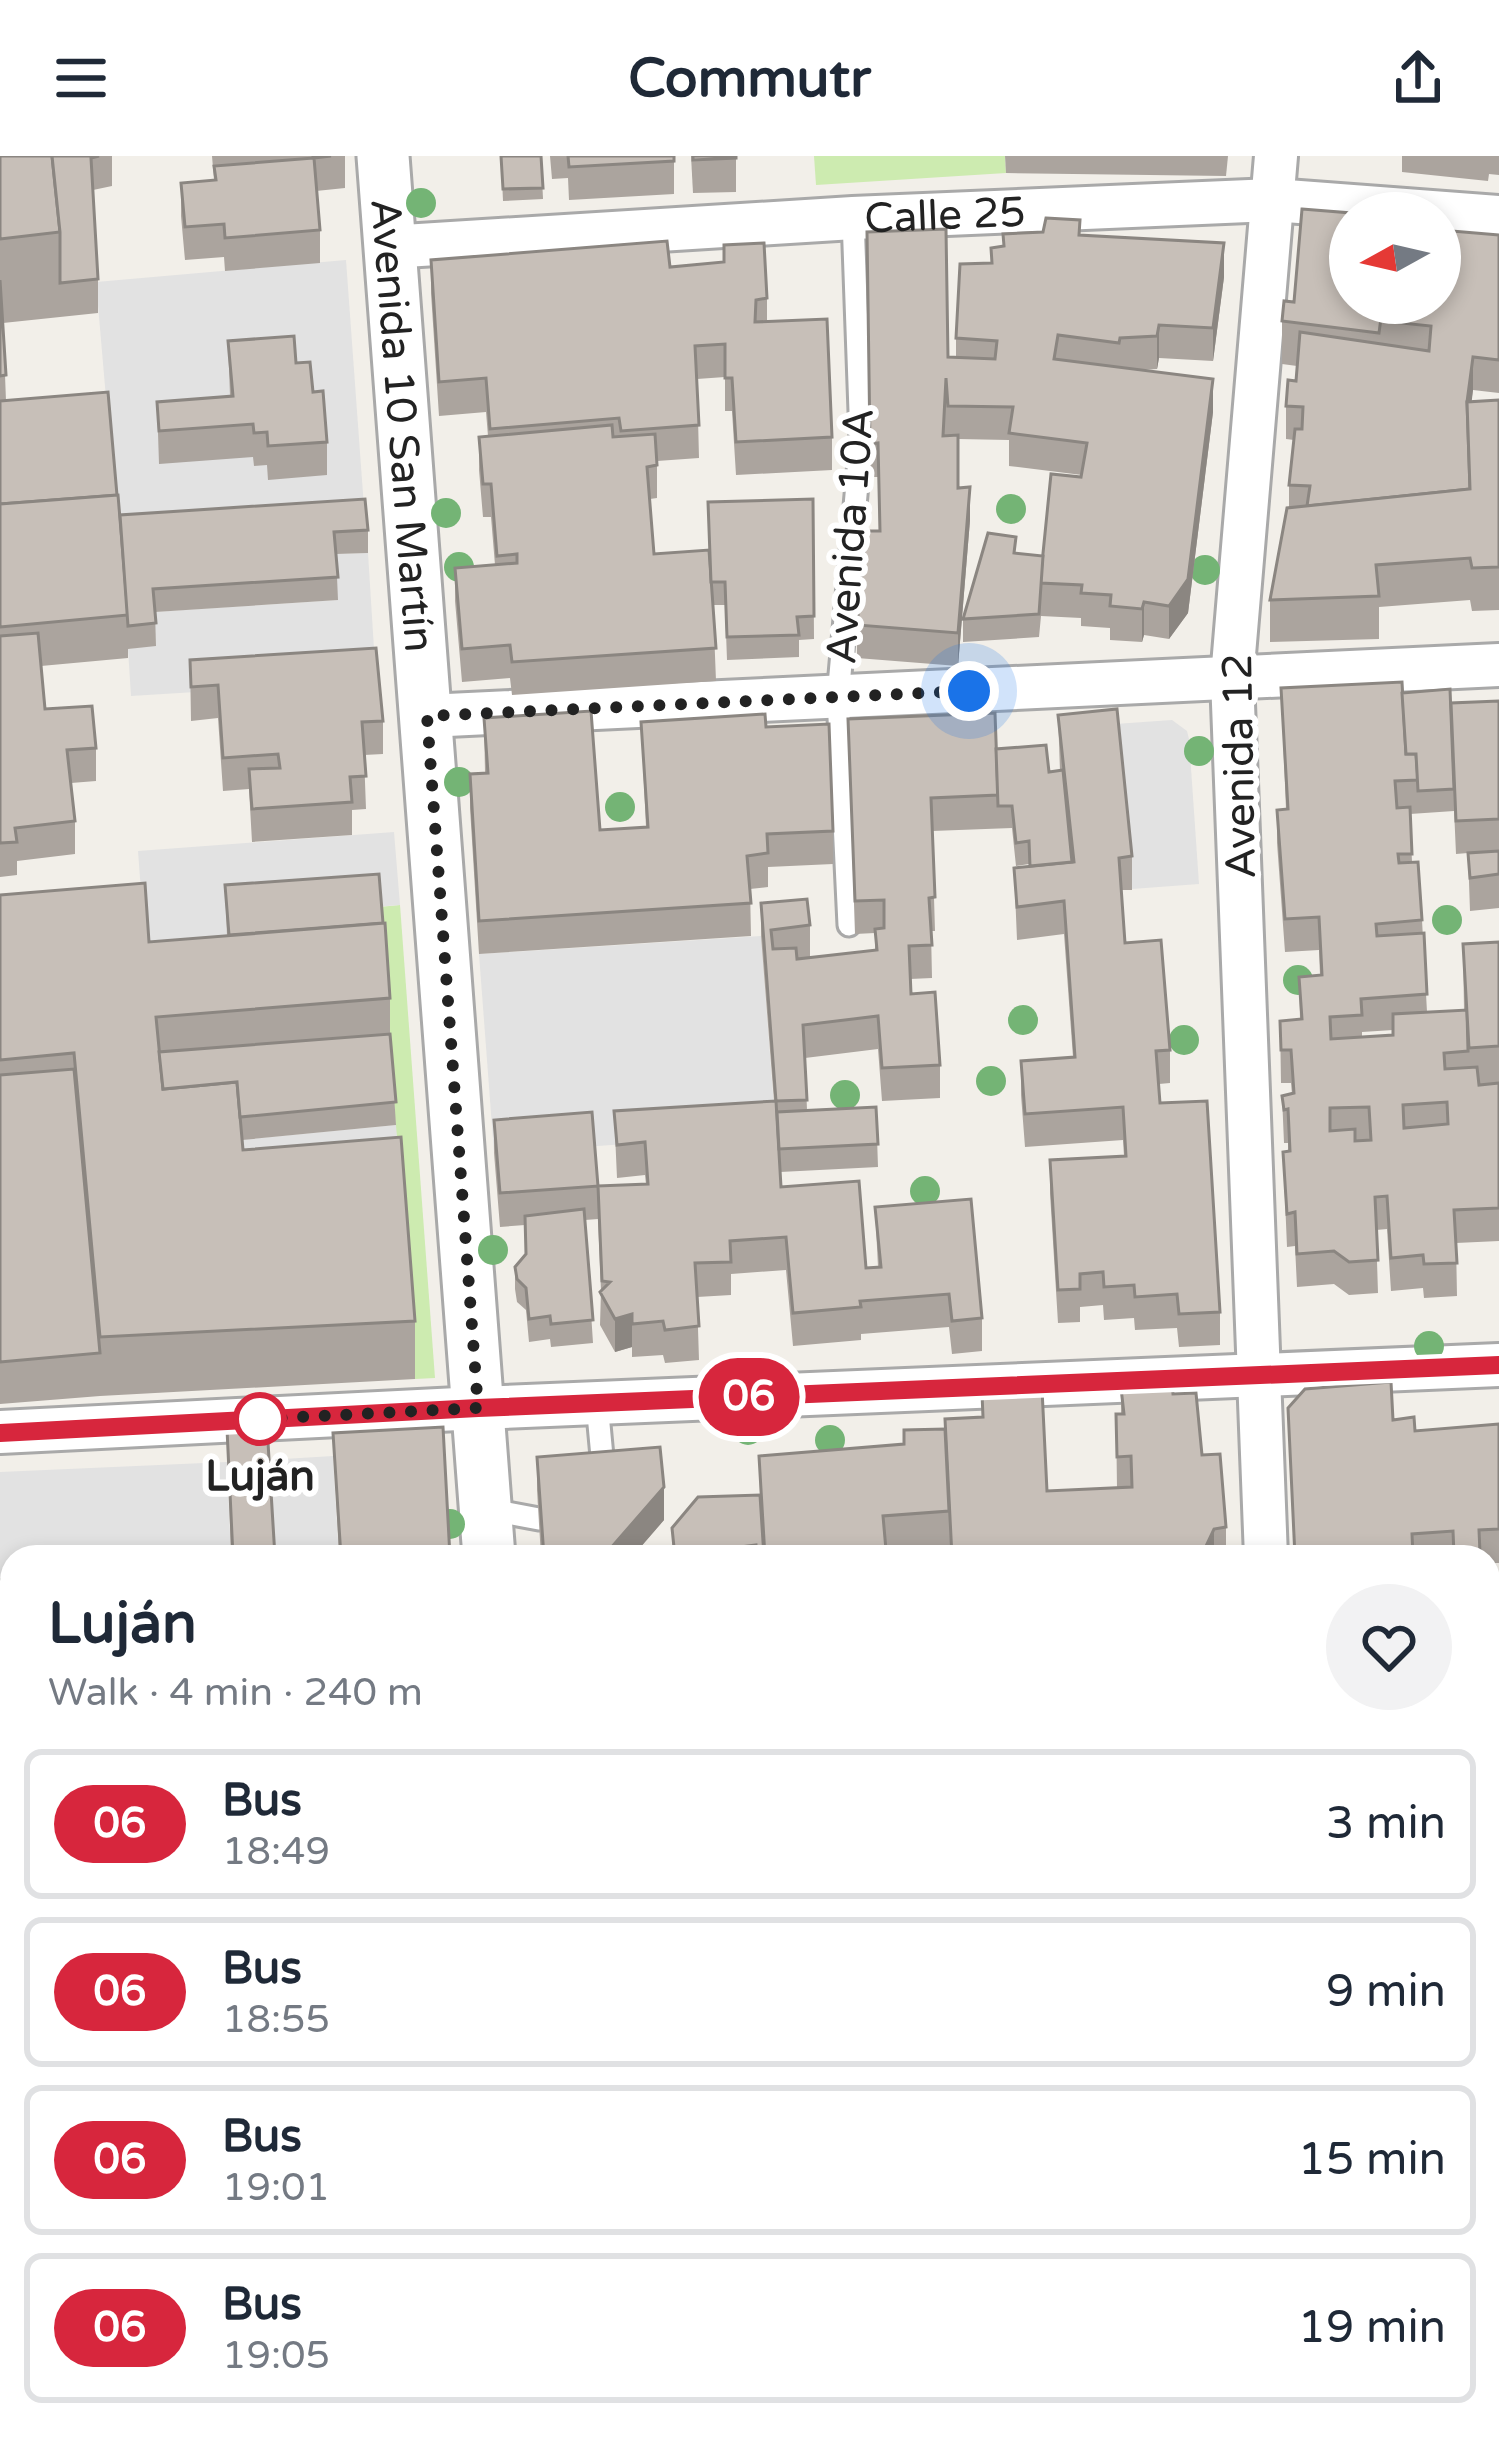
<!DOCTYPE html>
<meta charset="utf-8">
<style>
:root{--surface:#fff;--page:#f2f2f3;--text:#1f2937;--muted:#747a83;--line:#e0e1e3}
body{margin:0;font-family:"Varela Round",sans-serif;background:var(--page);color:var(--text);height:100vh;display:flex;flex-direction:column;font-size:45px;white-space:nowrap}
*{box-sizing:border-box;margin:0}
p{font-size:39px;color:var(--muted)}
.icon{flex:none;width:66px;height:66px;fill:none;stroke:currentColor;stroke-width:2;stroke-linecap:round;stroke-linejoin:round}
.map{position:relative;flex:1;overflow:hidden}
.drawer{position:absolute;left:0px;top:1389px;width:1500px;height:903px;display:flex;flex-direction:column;background:var(--surface);border-radius:36px 36px 0 0;box-shadow:0 6px 18px #0003}
.drawer>*{flex:none}
.badge{padding:0 24px;border-radius:39px;font-size:42px;line-height:78px}
.needle{width:78px;rotate:262deg}
.fabs{position:absolute;left:1329px;top:36px;display:grid;gap:24px}
.fabs a{display:grid;place-items:center;width:132px;height:132px;border-radius:50%;background:var(--surface);box-shadow:0 6px 18px #0003;font-size:60px}
.you{position:absolute;width:60px;height:60px;margin:-30px;border:9px solid #fff;border-radius:50%;background:#1a73e8;box-shadow:0 0 0 18px #1a73e833}
.map>.badge{position:absolute;translate:-50% -50%;box-shadow:0 0 0 6px #fff}
.round{display:grid;place-items:center;flex:none;width:126px;height:126px;border-radius:63px;background:var(--page)}
.head{display:flex;align-items:center;justify-content:space-between;height:204px;padding:0 48px}
h1{font-size:57px;font-weight:800;line-height:90px}
ul{padding:0;list-style:none}
li{display:flex;align-items:center;gap:36px;height:150px;margin:0 24px 18px;padding:0 24px;border:6px solid var(--line);border-radius:18px}
li div{flex:1}
li b{display:block;font-size:45px}
li em{font-style:normal}
li .badge{min-width:132px;font-weight:700;text-align:center}
header{display:flex;justify-content:space-between;align-items:center;height:156px;padding:0 48px;background:var(--surface);font-size:54px;font-weight:800}
.map>svg:first-child{display:block}
</style>
<header><svg class="icon" aria-label="menu" viewBox="0 0 24 24"><path d="M4 6h16M4 12h16M4 18h16"/></svg>Commutr<svg class="icon" aria-label="share" viewBox="0 0 24 24"><path d="M12 15V3M7 8l5-5 5 5M5 13v7h14v-7"/></svg></header>
<div class="map">
<svg width="1499" height="2290" viewBox="0 0 1499 2290">
<rect width="100%" height="100%" fill="#f2efe9"/>
<g fill="#cdebb0">
<polygon points="814,0 1005,0 1006,17 816,29"/>
<polygon points="400,749 435,1222 415,1223 379,751"/>
</g>
<polygon fill="#c8facc" points="1499,1924 1499,2290 1437,2290 1419,2280 1488,2280 1488,1941"/>
<g fill="#e2e2e2">
<polygon points="346,104 365,365 118,381 96,126"/>
<polygon points="368,397 376,525 131,540 128,493 156,489 153,456 337,444 334,398"/>
<polygon points="1172,564 1187,575 1189,583 1199,728 1132,733 1115,568"/>
<polygon points="394,676 400,749 226,762 231,838 149,844 138,695"/>
<polygon points="761,780 776,978 494,997 479,798"/>
<polygon points="396,969 401,1039 243,1052 237,984"/>
<polygon points="333,1300 339,1401 273,1401 267,1304"/>
<polygon points="227,1306 231,1401 12,1401 12,1446 0,1446 0,1316"/>
</g>
<g fill="none" stroke-linecap="round" stroke-linejoin="round">
<defs>
<g id="service">
<polyline points="849,769 838,541 861,283 853,62"/>
<polyline points="597,1247 604,1322"/>
<polyline points="486,1353 539,1363"/>
</g>
<g id="minor">
<path id="s1" d="M388 91 853 62 1273 44 1499 61"/>
<polyline points="427,560 1499,509"/>
<polyline points="0,1276 478,1252 1499,1209"/>
<polyline points="1266,1401 1232,522 1276,0"/>
<polyline points="0,1812 12,1811"/>
<polyline points="1488,1889 1499,1873"/>
<polyline points="1317,2280 1318,2290"/>
<polyline points="1353,2280 1372,2290"/>
<polyline points="787,2290 796,2280"/>
</g>
<g id="tertiary">
<path id="s2" d="M383 0 489 1401"/>
<polyline points="0,2191 9,2290"/>
<polyline points="555,2280 556,2290"/>
</g>
</defs>
<use href="#service" stroke="#a9a9a9" stroke-width="27"/>
<use href="#minor" stroke="#a9a9a9" stroke-width="48"/>
<use href="#tertiary" stroke="#a9a9a9" stroke-width="57"/>
<use href="#service" stroke="#fff" stroke-width="21"/>
<use href="#minor" stroke="#fff" stroke-width="42"/>
<use href="#tertiary" stroke="#fff" stroke-width="51"/>
</g>
<g fill="#74b475">
<circle cx="421" cy="47" r="15"/>
<circle cx="1011" cy="353" r="15"/>
<circle cx="446" cy="357" r="15"/>
<circle cx="459" cy="411" r="15"/>
<circle cx="1205" cy="414" r="15"/>
<circle cx="1199" cy="595" r="15"/>
<circle cx="459" cy="626" r="15"/>
<circle cx="620" cy="651" r="15"/>
<circle cx="1447" cy="764" r="15"/>
<circle cx="1298" cy="824" r="15"/>
<circle cx="1023" cy="864" r="15"/>
<circle cx="1184" cy="884" r="15"/>
<circle cx="991" cy="925" r="15"/>
<circle cx="845" cy="939" r="15"/>
<circle cx="925" cy="1035" r="15"/>
<circle cx="493" cy="1094" r="15"/>
<circle cx="1429" cy="1190" r="15"/>
<circle cx="748" cy="1274" r="15"/>
<circle cx="830" cy="1284" r="15"/>
<circle cx="450" cy="1368" r="15"/>
</g>
<g fill="#aba49e" fill-rule="evenodd">
<polygon points="0,0 112,0 112,30 93,34 98,123 98,157 3,167 6,245 120,359 368,374 368,397 336,398 338,444 155,456 156,490 128,493 128,502 41,510 45,553 96,592 96,625 71,627 75,665 75,698 17,705 17,719 0,721"/>
<polygon points="212,0 345,0 345,32 316,35 320,74 320,107 225,115 224,101 185,104 181,60 181,27 214,24"/>
<polygon points="501,0 541,0 543,43 503,45"/>
<polygon points="550,0 674,0 674,38 569,44 568,22 552,23"/>
<polygon points="691,0 736,0 736,36 693,37"/>
<polygon points="1005,0 1228,0 1226,20 1006,17"/>
<polygon points="1400,0 1499,0 1499,19 1489,18 1488,25 1402,16 1402,0"/>
<polygon points="867,76 948,201 956,201 956,182 991,107 991,92 1080,79 1224,121 1213,205 1159,202 1157,213 1141,214 1213,256 1188,457 1169,483 1144,479 1142,486 1110,484 1110,472 1081,470 1081,462 1041,460 1039,481 963,486 963,463 1016,397 1043,400 1082,319 1009,310 1009,284 958,283 958,332 970,364 958,510 857,502 857,469 879,375 878,321 870,321"/>
<polygon points="1499,79 1499,237 1473,234 1471,246 1499,244 1499,454 1472,455 1470,444 1379,451 1379,483 1270,486 1270,444 1289,352 1289,329 1294,284 1286,283 1286,250 1296,225 1297,210 1282,208 1282,165 1294,146 1350,147"/>
<polygon points="431,104 670,111 767,142 767,166 832,281 832,314 736,319 732,255 725,255 725,221 697,223 699,302 657,305 657,342 650,343 654,398 709,394 708,346 813,343 814,483 799,484 799,501 727,504 725,449 713,449 716,525 512,539 510,522 462,526 455,445 455,412 495,409 491,361 483,361 479,314 479,281 488,280 486,256 439,260 431,137"/>
<polygon points="228,185 296,207 313,236 327,286 327,319 268,324 267,309 254,310 253,301 159,308 157,246 230,240"/>
<polygon points="190,504 383,565 383,598 364,599 366,653 352,654 352,679 252,686 249,633 223,635 218,562 191,565"/>
<path d="M1281 532 1402 537 1451 553 1499 545V752L1470 755 1468 697 1456 698 1454 653V655L1410 658 1412 706 1422 764 1427 856 1464 854 1463 788 1499 786V1085L1456 1087 1457 1140 1424 1142 1423 1132 1391 1135 1387 1073 1376 1074 1378 1137 1349 1139 1334 1128 1297 1131 1295 1090 1287 1091 1283 996 1288 995V987H1284L1282 940 1292 938 1291 927H1281L1280 865 1300 863 1299 821 1320 819 1319 794 1285 796 1277 687V654L1286 653ZM1393 874V879L1362 881V876Z"/>
<polygon points="1058,559 1132,700 1132,734 1121,734 1125,787 1170,894 1170,927 1159,928 1160,947 1220,1156 1220,1189 1179,1191 1177,1172 1135,1174 1134,1162 1104,1164 1103,1149 1080,1151 1080,1166 1058,1167 1050,1037 1050,1004 1124,1000 1123,984 1025,991 1021,939 1021,905 1073,901 1064,778 1017,784 1014,712 1029,710 1029,708 1016,710 1012,672 932,675 935,775 931,775 932,822 910,823 911,838 940,909 940,942 882,945 878,893 805,902 807,954 876,951 878,1011 780,1016 781,1031 866,1112 878,1111 875,1051 982,1162 982,1195 952,1198 949,1171 861,1178 861,1184 793,1190 786,1114 731,1118 731,1139 697,1141 699,1204 665,1207 663,1199 632,1201 632,1191 615,1196 600,1169 601,1135 598,1063 585,1064 593,1187 551,1191 550,1183 529,1186 526,1154 517,1146 515,1133 515,1111 525,1098 525,1069 500,1071 494,997 494,964 598,1030 646,1028 645,1019 617,1022 614,955 774,945 761,780 761,747 810,769 810,801 875,794 875,777 855,778 848,563 996,593 1049,616 1060,615"/>
<polygon points="484,562 600,674 646,671 641,566 766,571 833,675 833,708 768,711 768,731 750,733 751,780 479,798 470,652 470,618 485,617"/>
<polygon points="225,729 390,842 390,878 396,969 242,984 243,994 415,1165 415,1223 100,1240 0,1248 0,739 149,786 227,780"/>
<path d="M1121 1232 1173 1238 1202 1299 1226 1371V1401H673L672 1372 760 1339 759 1300 904 1288 982 1261V1238L1047 1335 1117 1332 1116 1258H1121ZM949 1389V1392L886 1393Z"/>
<polygon points="1288,1252 1393,1264 1415,1275 1499,1268 1499,1407 1488,1407 1488,1401 1294,1401"/>
<polygon points="227,1273 275,1401 231,1401"/>
<polygon points="333,1277 450,1401 339,1401"/>
<polygon points="537,1301 664,1364 632,1401 541,1401 537,1334"/>
<polygon points="12,1423 12,1475 0,1476 0,1424"/>
<polygon points="1499,1481 1499,1831 1497,1834 1488,1827 1488,1504"/>
<polygon points="12,1561 12,1766 11,1766 0,1660 0,1563"/>
<polygon points="4,1822 12,1822 12,1971 4,1855"/>
<polygon points="42,2280 218,2280 218,2290 43,2290"/>
<rect x="309" y="2280" width="110" height="10"/>
<polygon points="591,2280 759,2280 751,2290 592,2290"/>
<polygon points="812,2280 1204,2280 1224,2290 802,2290"/>
</g>
<g fill="#8b8681">
<polygon points="1224,87 1224,121 1213,205 1213,172"/>
<polygon points="1159,169 1159,202 1157,213 1157,180"/>
<polygon points="1473,201 1473,234 1468,277 1467,253"/>
<polygon points="1213,223 1213,256 1188,457 1169,483 1169,450"/>
<polygon points="970,331 970,364 958,510 958,477"/>
<polygon points="1144,446 1144,479 1142,486 1142,453"/>
<polygon points="632,1158 632,1191 615,1196 615,1163"/>
<polygon points="664,1331 664,1364 632,1401 603,1401"/>
<polygon points="1214,1373 1214,1401 1201,1401"/>
<polygon points="1499,1798 1499,1831 1497,1834 1497,1801"/>
<polygon points="748,2280 759,2280 751,2290 748,2290"/>
<polygon points="945,2280 952,2280 952,2290 940,2290"/>
</g>
<g fill="#c7bfb8" stroke="#8b8681" stroke-width="3" fill-rule="evenodd">
<polygon points="0,0 52,0 60,76 0,83"/>
<polygon points="52,0 99,0 91,2 98,123 60,127 60,76"/>
<polygon points="313,0 331,0 314,2 320,74 225,82 224,68 185,71 181,27 216,24 214,10 314,2"/>
<polygon points="501,0 541,0 543,32 503,33"/>
<polygon points="568,0 674,0 674,5 569,11"/>
<polygon points="693,0 736,0 736,2 693,4"/>
<polygon points="1302,53 1351,57 1350,147 1383,147 1379,177 1282,165 1284,145 1294,146"/>
<polygon points="1046,62 1080,64 1079,79 1224,87 1213,172 1159,169 1157,180 1120,182 1119,187 1058,179 1054,203 1213,223 1188,423 1169,450 1144,446 1142,453 1110,450 1111,439 1081,437 1082,429 1040,427 1051,318 1081,321 1087,287 1009,277 1013,251 948,250 946,222 943,280 958,279 958,332 970,331 958,477 857,469 866,375 880,375 878,287 870,288 867,76 946,73 948,201 995,203 997,185 956,182 960,108 992,107 991,92 1004,90 1003,78 1043,76"/>
<polygon points="1440,74 1499,79 1499,204 1473,201 1467,246 1470,333 1307,350 1310,330 1289,329 1295,273 1302,273 1303,251 1286,250 1288,224 1296,225 1300,176 1429,195 1431,170 1382,165 1384,147 1440,147"/>
<polygon points="667,85 670,111 724,106 724,89 764,87 767,142 756,144 755,166 827,163 832,281 736,286 732,222 725,222 725,188 695,190 699,269 621,275 619,262 490,273 486,222 439,226 431,104"/>
<polygon points="0,124 6,219 0,220"/>
<polygon points="294,180 296,207 310,206 313,236 323,235 327,286 268,290 267,276 254,277 253,268 159,275 157,246 233,240 228,185"/>
<polygon points="108,236 117,339 0,348 0,245"/>
<polygon points="1499,244 1499,411 1472,412 1470,402 1376,409 1379,440 1270,444 1287,352 1470,333 1467,246"/>
<polygon points="612,269 613,281 655,278 657,309 647,311 654,398 709,394 716,492 512,506 510,489 462,493 455,412 517,407 517,398 497,400 491,328 483,328 479,281"/>
<polygon points="118,339 128,459 0,471 0,348"/>
<polygon points="365,343 368,374 334,376 338,421 153,433 156,467 128,470 120,359"/>
<polygon points="813,343 814,460 797,461 799,479 727,481 725,426 711,426 708,346"/>
<polygon points="988,377 1016,381 1014,397 1043,400 1039,458 963,463"/>
<polygon points="38,477 45,553 92,550 96,592 67,594 75,665 15,672 17,686 0,687 0,480"/>
<polygon points="376,492 383,565 362,566 366,620 350,621 352,646 252,653 249,613 280,612 278,598 223,602 218,529 191,531 190,504"/>
<path d="M1402 526 1406 598H1416L1418 624 1395 625 1397 652 1410 651 1412 698H1398L1399 707 1418 706 1422 764 1376 768 1377 780 1424 777 1427 838 1361 843 1362 859 1330 861 1331 883 1393 879V858L1467 854 1468 895 1444 897 1445 913 1477 911 1479 929 1499 927V1052L1454 1054 1457 1107 1424 1108 1423 1099 1391 1102 1387 1040 1375 1041 1378 1104 1349 1106 1334 1095 1297 1098 1295 1056 1287 1058 1283 996 1290 995 1288 953 1284 954 1282 940 1294 937 1291 894H1281L1280 865 1302 863 1299 821 1322 819 1319 761 1285 763 1277 654 1288 653 1281 532ZM1447 946 1448 968 1404 972 1403 949ZM1369 951 1371 984 1355 985V973L1330 975V952Z"/>
<polygon points="1450,533 1454,633 1418,635 1416,598 1406,598 1402,537"/>
<polygon points="1499,545 1499,663 1456,665 1451,547"/>
<polygon points="1117,553 1132,700 1119,702 1125,787 1161,784 1170,894 1156,895 1160,947 1207,945 1220,1156 1179,1158 1177,1138 1135,1141 1134,1129 1104,1131 1103,1116 1080,1118 1080,1133 1058,1134 1050,1004 1126,1000 1123,951 1025,958 1021,905 1075,901 1064,745 1017,751 1014,712 1074,706 1058,559"/>
<polygon points="591,555 600,674 648,671 641,566 765,558 766,571 829,568 833,675 767,678 768,697 747,700 751,747 479,765 470,618 488,617 484,562"/>
<polygon points="995,557 998,639 931,642 935,741 929,742 932,789 909,790 911,838 935,836 940,909 882,912 878,860 803,869 807,944 776,945 761,747 807,743 810,769 771,774 773,793 796,792 797,803 877,794 875,773 884,772 884,744 855,745 848,563"/>
<polygon points="1046,589 1049,616 1063,614 1072,706 1030,710 1029,685 1016,687 1012,650 998,650 996,593"/>
<polygon points="1499,695 1499,718 1470,722 1468,697"/>
<polygon points="379,718 383,767 229,779 225,729"/>
<polygon points="145,727 149,786 385,767 390,842 156,861 163,933 237,926 243,994 401,981 415,1165 100,1181 74,897 0,904 0,739"/>
<polygon points="1499,786 1499,890 1469,892 1463,788"/>
<polygon points="390,878 396,946 240,961 237,926 163,933 159,896"/>
<polygon points="74,913 100,1197 0,1206 0,919"/>
<polygon points="776,945 781,1031 859,1025 866,1112 881,1111 875,1051 971,1043 982,1162 952,1165 949,1138 860,1145 861,1151 793,1157 786,1081 730,1085 731,1106 695,1107 699,1170 665,1174 663,1165 632,1168 632,1158 615,1163 600,1136 610,1126 602,1125 598,1030 500,1037 494,964 592,956 598,1030 648,1028 645,986 617,989 614,955"/>
<polygon points="876,951 878,988 779,993 777,956"/>
<polygon points="584,1053 593,1164 551,1168 550,1160 529,1163 526,1132 517,1123 515,1111 526,1098 525,1060"/>
<polygon points="1391,1226 1393,1264 1414,1261 1415,1275 1499,1268 1499,1373 1479,1374 1480,1397 1454,1399 1453,1375 1412,1378 1413,1401 1295,1401 1288,1252 1305,1233"/>
<polygon points="1172,1227 1173,1238 1196,1237 1202,1299 1220,1298 1226,1371 1214,1373 1201,1401 952,1401 945,1263 983,1261 982,1238 1042,1233 1047,1335 1132,1331 1131,1300 1117,1301 1116,1258 1124,1258 1121,1232"/>
<polygon points="267,1270 275,1401 233,1401 227,1273"/>
<polygon points="443,1271 450,1401 341,1401 333,1277"/>
<polygon points="945,1273 949,1355 883,1360 886,1394 951,1392 952,1401 765,1401 759,1300 904,1288 904,1274"/>
<polygon points="660,1291 664,1331 603,1401 544,1401 537,1301"/>
<polygon points="760,1339 764,1401 757,1401 756,1389 732,1392 732,1401 675,1401 672,1372 698,1341"/>
<polygon points="12,1423 12,1453 0,1454 0,1424"/>
<polygon points="1499,1481 1499,1610 1488,1603 1488,1504"/>
<polygon points="12,1561 12,1723 11,1723 0,1617 0,1563"/>
<polygon points="1488,1612 1499,1620 1499,1675 1488,1668"/>
<polygon points="1488,1668 1499,1675 1499,1721 1496,1730 1499,1733 1497,1801 1488,1793"/>
<polygon points="4,1822 12,1822 12,1938"/>
<polygon points="44,2280 57,2280 48,2290 45,2290"/>
<polygon points="57,2280 218,2280 218,2284 155,2290 48,2290"/>
<polygon points="310,2280 354,2280 354,2290 311,2290"/>
<polygon points="812,2280 945,2280 940,2290 802,2290"/>
<polygon points="955,2280 984,2280 979,2290 966,2290"/>
<polygon points="984,2280 1204,2280 1224,2290 979,2290"/>
<polygon points="1239,2280 1267,2280 1267,2290 1234,2290"/>
</g>
<g fill="none" stroke-linecap="round" stroke-linejoin="round">
<defs>
<polyline id="line" points="0,1277 478,1252 1499,1209"/>
</defs>
<use href="#line" stroke="#fff" stroke-width="27"/>
<use href="#line" stroke="#d7263d" stroke-width="18"/>
<polyline stroke="#222" stroke-width="12" stroke-dasharray="0 21.6" points="260,1263 478,1252 427,560 969,535"/>
</g>
<circle fill="#fff" stroke="#d7263d" stroke-width="6" cx="260" cy="1263" r="24"/>
<g text-anchor="middle" stroke-width="12" stroke-linejoin="round" paint-order="stroke">
<g font-size="42" fill="#222" stroke="#fff">
<text dy="15" stroke="none"><textPath href="#s1" startOffset="558">Calle 25</textPath></text>
<text dy="15" stroke="none"><textPath href="#s2" startOffset="270">Avenida 10 San Martín</textPath></text>
<text transform="translate(849 380) rotate(-86)" y="15">Avenida 10A</text>
<text transform="translate(1238 610) rotate(-91)" y="15">Avenida 12</text>
</g>
<g font-size="42" font-weight="bold" fill="#222" stroke="#fff">
<text x="260" y="1334">Luján</text>
</g>
</g>
</svg>
<div class="fabs">
<a><svg class="needle" viewBox="-14 -14 28 28"><path d="M0-13l5 13h-10z" fill="#e53935"/><path d="M0 13l5-13h-10z" fill="#747a83"/></svg></a>
</div>
<div class="you" style="left:969px;top:535px"></div>
<b class="badge" style="left:749px;top:1241px;background:#d7263d;color:#fff">06</b>
<section class="drawer">
<div class="head"><div><h1>Luján</h1><p>Walk · 4 min · 240 m</p></div><a class="round"><svg class="icon" aria-label="heart" viewBox="0 0 24 24"><path d="M12 20l-8-8c-3-5 5-10 8-4 3-6 11-1 8 4z"/></svg></a></div>
<ul>
<li><span class="badge" style="background:#d7263d;color:#fff">06</span><div><b>Bus</b><p>18:49</p></div><em>3 min</em></li>
<li><span class="badge" style="background:#d7263d;color:#fff">06</span><div><b>Bus</b><p>18:55</p></div><em>9 min</em></li>
<li><span class="badge" style="background:#d7263d;color:#fff">06</span><div><b>Bus</b><p>19:01</p></div><em>15 min</em></li>
<li><span class="badge" style="background:#d7263d;color:#fff">06</span><div><b>Bus</b><p>19:05</p></div><em>19 min</em></li>
</ul>
</section>
</div>
